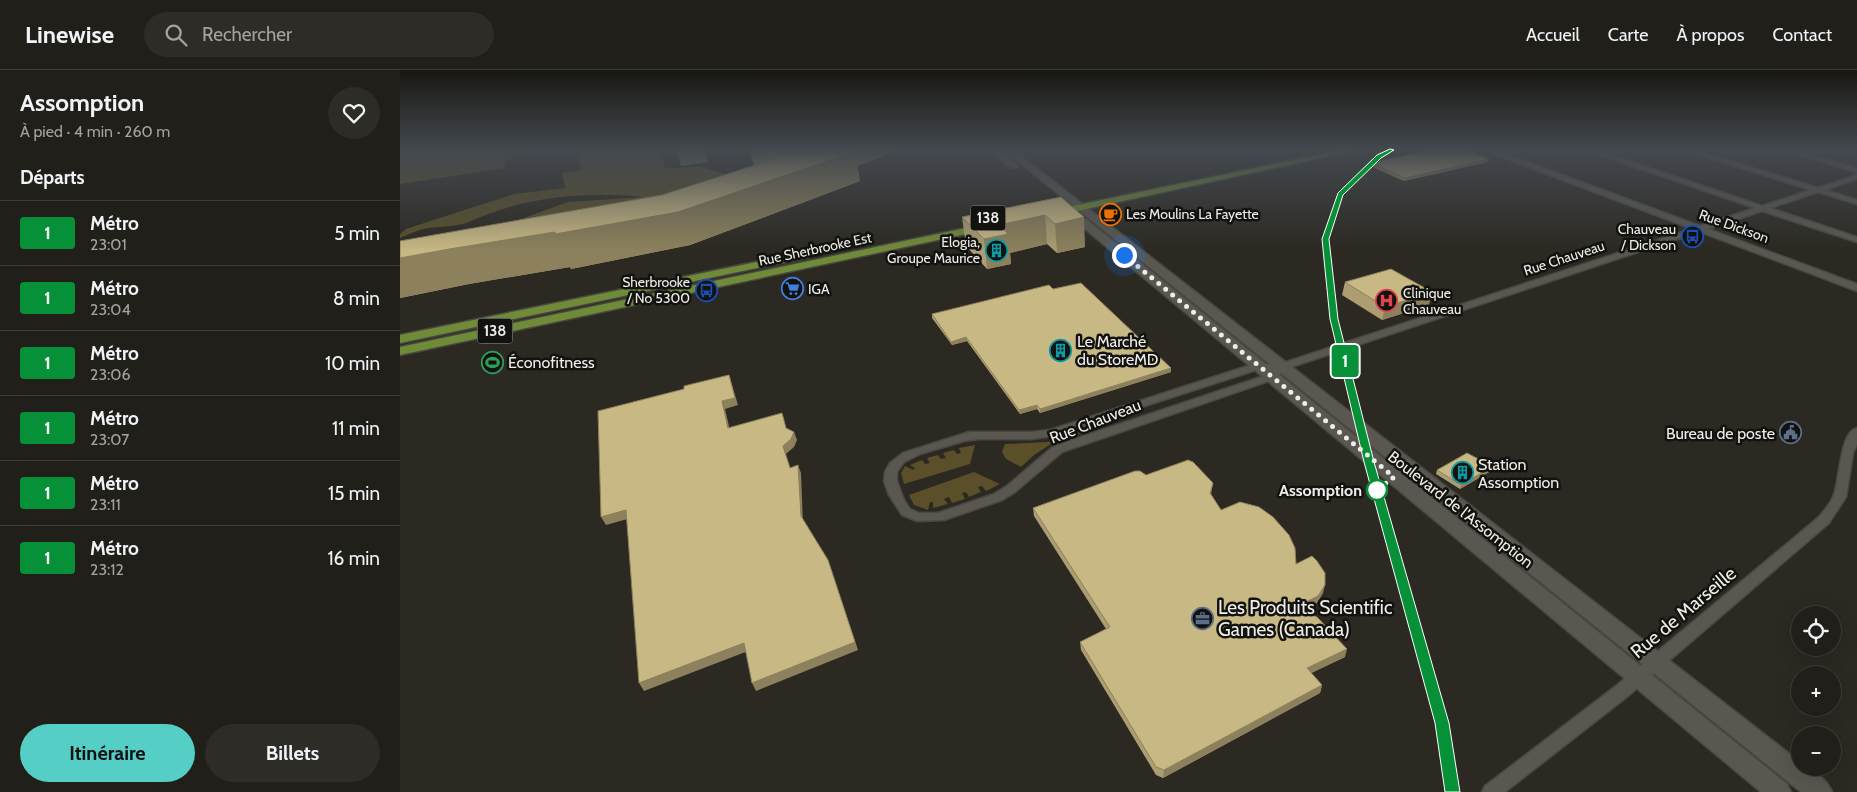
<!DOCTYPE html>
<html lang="fr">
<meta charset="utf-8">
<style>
:root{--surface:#201f1a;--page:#2d2c27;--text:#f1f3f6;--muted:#a2a2a2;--line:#3d3d39;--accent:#55cec5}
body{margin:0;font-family:Cabin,sans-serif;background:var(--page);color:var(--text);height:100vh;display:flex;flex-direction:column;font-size:19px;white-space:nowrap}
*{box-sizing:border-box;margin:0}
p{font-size:16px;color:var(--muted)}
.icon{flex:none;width:28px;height:28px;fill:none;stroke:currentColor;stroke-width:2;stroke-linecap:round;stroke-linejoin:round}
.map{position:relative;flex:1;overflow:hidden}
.drawer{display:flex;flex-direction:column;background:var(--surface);width:400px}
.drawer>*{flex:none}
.badge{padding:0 10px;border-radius:4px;font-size:18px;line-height:32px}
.controls{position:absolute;left:1391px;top:536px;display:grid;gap:10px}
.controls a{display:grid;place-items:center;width:50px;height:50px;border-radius:50%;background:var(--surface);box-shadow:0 5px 20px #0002,0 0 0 1px var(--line);font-size:25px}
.you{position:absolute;width:25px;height:25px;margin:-12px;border:4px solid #fff;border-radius:50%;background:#1a73e8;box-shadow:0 0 0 8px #1a73e833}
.map>.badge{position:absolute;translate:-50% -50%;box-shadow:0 0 0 2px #fff}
h2{padding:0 20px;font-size:19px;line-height:45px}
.round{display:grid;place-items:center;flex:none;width:52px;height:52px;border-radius:26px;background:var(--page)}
.overview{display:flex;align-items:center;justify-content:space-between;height:85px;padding:0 20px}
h1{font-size:24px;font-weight:700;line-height:38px}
.button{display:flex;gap:10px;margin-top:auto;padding:10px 20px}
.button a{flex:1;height:58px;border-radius:30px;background:var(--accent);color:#111;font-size:20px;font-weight:700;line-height:58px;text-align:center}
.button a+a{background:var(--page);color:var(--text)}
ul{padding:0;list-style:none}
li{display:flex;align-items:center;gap:15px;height:65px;padding:0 20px;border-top:1px solid var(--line)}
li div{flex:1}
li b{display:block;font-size:19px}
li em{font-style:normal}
li .badge{min-width:55px;font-weight:700;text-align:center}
header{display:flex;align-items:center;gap:30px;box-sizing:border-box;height:70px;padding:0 25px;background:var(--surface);border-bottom:1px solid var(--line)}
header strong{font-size:24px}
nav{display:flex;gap:28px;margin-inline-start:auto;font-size:18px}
.search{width:350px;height:45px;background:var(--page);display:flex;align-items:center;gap:12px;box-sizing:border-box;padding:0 18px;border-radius:28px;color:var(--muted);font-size:19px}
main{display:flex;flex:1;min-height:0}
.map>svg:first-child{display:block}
</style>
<header>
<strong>Linewise</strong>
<div class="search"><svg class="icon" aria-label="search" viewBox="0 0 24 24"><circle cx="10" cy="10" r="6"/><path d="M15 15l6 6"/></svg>Rechercher</div>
<nav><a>Accueil</a><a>Carte</a><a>À propos</a><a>Contact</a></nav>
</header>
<main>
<section class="drawer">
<div class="overview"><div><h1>Assomption</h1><p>À pied · 4 min · 260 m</p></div><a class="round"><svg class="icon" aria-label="heart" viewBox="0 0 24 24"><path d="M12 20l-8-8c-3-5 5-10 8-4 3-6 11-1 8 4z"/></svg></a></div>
<h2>Départs</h2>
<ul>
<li><span class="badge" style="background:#069037;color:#fff">1</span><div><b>Métro</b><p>23:01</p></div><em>5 min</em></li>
<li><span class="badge" style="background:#069037;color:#fff">1</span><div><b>Métro</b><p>23:04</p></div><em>8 min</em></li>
<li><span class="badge" style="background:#069037;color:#fff">1</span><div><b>Métro</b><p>23:06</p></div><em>10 min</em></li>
<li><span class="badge" style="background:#069037;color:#fff">1</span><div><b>Métro</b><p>23:07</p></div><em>11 min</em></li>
<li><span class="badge" style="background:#069037;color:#fff">1</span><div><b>Métro</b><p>23:11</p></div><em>15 min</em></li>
<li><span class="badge" style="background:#069037;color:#fff">1</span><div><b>Métro</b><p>23:12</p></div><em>16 min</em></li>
</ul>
<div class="button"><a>Itinéraire</a><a>Billets</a></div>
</section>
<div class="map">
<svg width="1457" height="722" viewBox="0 0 1457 722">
<rect width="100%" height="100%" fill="#2b2922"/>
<g fill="#5a4f29">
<polygon points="0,80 126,80 106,90 104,98 0,114"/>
<path d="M183 80H259L265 98 300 97 330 105 336 124 99 157 168 132 244 127C186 121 124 127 71 151 58 157 43 156 29 158 20 159 9 164 0 168V164L6 159 114 124 165 118 162 103 181 100 179 84Z"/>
<polygon points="693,358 694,359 651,374 634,385 621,397 606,389 602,382 605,374 648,372"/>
<polygon points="575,375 570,394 504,414 501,403 505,396 513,400 515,398 510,395 522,390 525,394 530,393 527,388 538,385 541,389 546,388 543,383 554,380 557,384 561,383 559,378"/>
<polygon points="574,402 600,414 586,421 582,416 578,417 581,422 569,427 566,422 562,423 565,429 552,433 549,427 544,429 548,434 533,438 533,432 530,432 528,440 514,435 509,425"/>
</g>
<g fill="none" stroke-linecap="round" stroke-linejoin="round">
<defs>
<g id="street">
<path d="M1186 80H1196L1362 136 1411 120 1285 80H1295L1418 118 1457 105V109L1425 120 1457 130V134L1418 122 1370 138 1457 167V172L1362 141 885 299 875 309 662 382 615 422 602 430 544 450 517 451 502 445 489 425 484 411 485 402 490 393 503 383 569 362H632L650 360 854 294H880L1355 138ZM859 299 873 300 867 305 654 376 607 416 594 424 538 443H519L510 439 504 430 497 411V402L504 392 520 384 564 371 579 369H632L652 366Z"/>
<polygon points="1382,80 1392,80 1457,98 1457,102"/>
<path d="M1457 358V374L1453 383 1446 427 1429 453 1228 626 1105 722H1082L1085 716 1216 616 1419 447C1424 441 1430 434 1433 427 1440 413 1439 362 1457 358Z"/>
</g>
<g id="secondary">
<polygon points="589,80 598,80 618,96 611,98"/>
<path d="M604 80H613L1400 692V698C1413 698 1427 710 1432 722H1401Z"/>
<polygon points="1083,80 1095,80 1457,214 1457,221"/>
<polygon points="678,149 686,149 1387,714 1391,722 1361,722 678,153"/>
</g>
<g id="primary">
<polygon points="941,80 957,80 654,146 649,143 654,140"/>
<polygon points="585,154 589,155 589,159 0,285 0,277"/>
<polygon points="405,182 410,185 409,187 0,273 0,265"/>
</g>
</defs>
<use href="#street" stroke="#484740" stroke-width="3"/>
<use href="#secondary" stroke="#484740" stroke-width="3"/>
<use href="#primary" stroke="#484740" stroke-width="3"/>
<use href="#street" fill="#595750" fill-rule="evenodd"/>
<use href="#secondary" fill="#595750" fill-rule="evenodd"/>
<use href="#primary" fill="#708b37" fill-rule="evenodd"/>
</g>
<g fill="#ac9e72">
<polygon points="350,81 457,96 460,111 290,175 171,199 170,197 69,214 0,228 0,171 262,125 354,95"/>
<polygon points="1088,92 1004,111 970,96 971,93"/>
<polygon points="661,127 685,177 657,183 647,174 610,183 611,194 587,199 566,176 562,147"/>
<polygon points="945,212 1029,235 982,250 942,225"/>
<polygon points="653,219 771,298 771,302 640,343 637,339 620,344 567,271 552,275 532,248 532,244"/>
<polygon points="1086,393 1086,395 1089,402 1060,419 1036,404 1037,400"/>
<polygon points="746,405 813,413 811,424 821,440 896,494 923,523 916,534 902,541 945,587 911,603 922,615 920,623 763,708 756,705 681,580 680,572 706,559 634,446 633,438"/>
</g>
<g fill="#8c815c">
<polygon points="276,80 305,80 308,92 281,96"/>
<polygon points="430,80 500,80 457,96 460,111 290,175 171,199 170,197 69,214 0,228 0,188 49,179 155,162"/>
<polygon points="1089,89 1088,92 1004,111 1005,108"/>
<polygon points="645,145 647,174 610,183 611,194 587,199 584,169 599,155"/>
<polygon points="684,147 685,177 657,183 655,154"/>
<polygon points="1032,222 1029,235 982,250 985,237"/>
<polygon points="566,267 567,271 552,275 551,272"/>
<polygon points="771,298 771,302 640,343 640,339"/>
<polygon points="329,305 338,335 325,339 331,365 328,358 322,331"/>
<polygon points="637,335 637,339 620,344 619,340"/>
<polygon points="394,362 397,370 394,377 386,384 383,376"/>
<polygon points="398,395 401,403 403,454 401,446"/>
<polygon points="1090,398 1089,402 1060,419 1061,415"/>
<polygon points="226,440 231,448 206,455 201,447"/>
<polygon points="428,490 458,580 356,621 352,613"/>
<polygon points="925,515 923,523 916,534 892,546 894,538"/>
<polygon points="344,573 348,581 244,621 239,613"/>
<polygon points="947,579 945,587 905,606 907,598"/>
<polygon points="922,615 920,623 763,708 764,700"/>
</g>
<g fill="#c8b884" stroke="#8c815c">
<polygon points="352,80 448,80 454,82 278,142 155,164 155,162 49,179 0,188 0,171 262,125 374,89 350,81"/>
<polygon points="1030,80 1065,80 1089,89 1005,108 971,93"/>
<polygon points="661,127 684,147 655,154 645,145 599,155 608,164 584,169 562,147"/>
<polygon points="991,199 1032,222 985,237 945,212"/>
<polygon points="681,213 771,298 640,339 637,335 619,340 566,267 551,272 532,244 649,215 653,219"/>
<polygon points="329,305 335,328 322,331 328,358 382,343 386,358 394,362 391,369 383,376 390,398 398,395 401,446 428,490 455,572 352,613 344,573 239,613 226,440 201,447 198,341 284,319 284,316"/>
<polygon points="1067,383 1086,393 1084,394 1090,398 1061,415 1037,400"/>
<polygon points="788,390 793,392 813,413 810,423 821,440 840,432 859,437 873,447 889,465 895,478 896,494 912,486 917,491 925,503 925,515 918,526 894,538 917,547 947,579 907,598 922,615 764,700 756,697 680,572 710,557 633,438 735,401 740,401 746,405"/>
</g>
<linearGradient id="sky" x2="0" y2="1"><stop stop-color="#181713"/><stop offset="0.44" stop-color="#44494f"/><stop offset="1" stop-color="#44494f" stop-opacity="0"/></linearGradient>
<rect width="1457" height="181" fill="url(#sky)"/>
<polygon fill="#069037" stroke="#fff" points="990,79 994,80 981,88 943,125 929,169 938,249 974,392 1049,653 1060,722 1045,722 1035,653 964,392 930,249 922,169 938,123 977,85"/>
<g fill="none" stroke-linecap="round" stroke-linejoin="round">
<polyline stroke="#efede9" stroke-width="5" stroke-dasharray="0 9" points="724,185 994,407 977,420"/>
</g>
<defs>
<symbol id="cafe-ring" viewBox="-11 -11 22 22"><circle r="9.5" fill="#12120f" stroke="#e8710a" stroke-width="1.5"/><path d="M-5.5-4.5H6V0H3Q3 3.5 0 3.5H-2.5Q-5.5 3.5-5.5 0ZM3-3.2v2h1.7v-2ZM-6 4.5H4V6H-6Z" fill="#e8710a"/></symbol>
<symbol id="bus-ring" viewBox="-11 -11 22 22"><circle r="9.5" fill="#12120f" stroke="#1a4fb4" stroke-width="1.5"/><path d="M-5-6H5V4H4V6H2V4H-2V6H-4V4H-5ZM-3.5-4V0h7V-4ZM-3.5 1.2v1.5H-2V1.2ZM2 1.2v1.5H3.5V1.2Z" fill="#1a4fb4"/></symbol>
<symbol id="building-ring" viewBox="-11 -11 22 22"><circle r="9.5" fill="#12120f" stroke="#0f9aa8" stroke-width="1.5"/><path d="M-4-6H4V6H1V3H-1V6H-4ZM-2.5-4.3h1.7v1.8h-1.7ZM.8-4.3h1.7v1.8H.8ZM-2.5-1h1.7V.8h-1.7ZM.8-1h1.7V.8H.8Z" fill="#0f9aa8"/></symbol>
<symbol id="supermarket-ring" viewBox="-11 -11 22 22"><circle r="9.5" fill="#12120f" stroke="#3f7fe0" stroke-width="1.5"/><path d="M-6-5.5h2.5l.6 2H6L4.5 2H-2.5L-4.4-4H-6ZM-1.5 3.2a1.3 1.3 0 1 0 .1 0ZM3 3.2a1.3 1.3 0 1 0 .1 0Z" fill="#3f7fe0"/></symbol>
<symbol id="hospital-ring" viewBox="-11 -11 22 22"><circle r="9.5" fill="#12120f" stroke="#e0444e" stroke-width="1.5"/><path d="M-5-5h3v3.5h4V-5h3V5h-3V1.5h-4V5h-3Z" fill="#e0444e"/></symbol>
<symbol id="stadium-ring" viewBox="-11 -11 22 22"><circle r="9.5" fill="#12120f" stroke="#2e9e5b" stroke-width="1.5"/><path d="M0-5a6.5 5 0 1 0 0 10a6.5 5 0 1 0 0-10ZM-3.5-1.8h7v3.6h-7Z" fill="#2e9e5b"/></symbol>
<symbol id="civic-ring" viewBox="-11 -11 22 22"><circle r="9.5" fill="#12120f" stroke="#5c6f8a" stroke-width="1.5"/><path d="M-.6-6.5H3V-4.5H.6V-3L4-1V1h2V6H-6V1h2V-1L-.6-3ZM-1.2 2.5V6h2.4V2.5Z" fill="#5c6f8a"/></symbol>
<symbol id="office-ring" viewBox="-11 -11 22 22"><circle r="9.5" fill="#12120f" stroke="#5c6f8a" stroke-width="1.5"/><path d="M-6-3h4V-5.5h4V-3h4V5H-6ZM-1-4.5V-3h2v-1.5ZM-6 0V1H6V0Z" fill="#5c6f8a"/></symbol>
</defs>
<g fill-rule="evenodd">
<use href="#cafe-ring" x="698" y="132" width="25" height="25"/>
<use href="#bus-ring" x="1280" y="154" width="25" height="25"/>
<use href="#building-ring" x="584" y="168" width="25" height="25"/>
<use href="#supermarket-ring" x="380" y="206" width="25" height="25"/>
<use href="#bus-ring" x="294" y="208" width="25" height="25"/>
<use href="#hospital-ring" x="974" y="218" width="25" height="25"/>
<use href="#building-ring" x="648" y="268" width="25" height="25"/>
<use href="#stadium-ring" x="80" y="280" width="25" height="25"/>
<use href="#civic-ring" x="1378" y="350" width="25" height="25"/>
<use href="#building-ring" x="1050" y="390" width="25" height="25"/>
<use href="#office-ring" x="790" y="536" width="25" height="25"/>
</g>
<circle fill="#fff" stroke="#069037" stroke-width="2.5" cx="977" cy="420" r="10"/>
<g text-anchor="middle" stroke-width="5" stroke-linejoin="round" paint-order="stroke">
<g font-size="14" fill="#efede9" stroke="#12120f" text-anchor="start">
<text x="726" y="149">Les Moulins La Fayette</text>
<text x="1276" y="164" text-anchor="end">Chauveau<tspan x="1276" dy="16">/ Dickson</tspan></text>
<text x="580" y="177" text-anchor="end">Elogia,<tspan x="580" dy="16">Groupe Maurice</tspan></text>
<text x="290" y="217" text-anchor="end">Sherbrooke<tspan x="290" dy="16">/ No 5300</tspan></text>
<text x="408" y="224">IGA</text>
<text x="1003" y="228">Clinique<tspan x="1003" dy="16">Chauveau</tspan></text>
</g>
<g font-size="14" fill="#efede9" stroke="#12120f">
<text transform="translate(1334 156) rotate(20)" y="5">Rue Dickson</text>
<text transform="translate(415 179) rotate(-12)" y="5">Rue Sherbrooke Est</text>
<text transform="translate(1164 188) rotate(-18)" y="5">Rue Chauveau</text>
</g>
<g fill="#12120f" stroke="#adaba8" stroke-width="1">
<rect x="570.5" y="135.5" width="35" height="25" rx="4"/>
<rect x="77.5" y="248.5" width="35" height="25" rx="4"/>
</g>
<g font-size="15" font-weight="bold" fill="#efede9">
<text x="588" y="153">138</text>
<text x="95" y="266">138</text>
</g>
<g font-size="16" fill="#efede9" stroke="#12120f" text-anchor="start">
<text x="677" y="277">Le Marché<tspan x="677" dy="18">du StoreMD</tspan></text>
<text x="108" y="298">Éconofitness</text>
<text x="1375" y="369" text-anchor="end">Bureau de poste</text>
<text x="1078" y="400">Station<tspan x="1078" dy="18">Assomption</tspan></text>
</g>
<g font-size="16" fill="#efede9" stroke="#12120f">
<text transform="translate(695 351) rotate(-21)" y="6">Rue Chauveau</text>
<text transform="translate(1061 439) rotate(38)" y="6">Boulevard de l'Assomption</text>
</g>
<g font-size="16" font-weight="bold" fill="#efede9" stroke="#12120f" text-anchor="end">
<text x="962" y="426">Assomption</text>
</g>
<g font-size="19" fill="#efede9" stroke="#12120f" text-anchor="start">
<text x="818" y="544">Les Produits Scientific<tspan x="818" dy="22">Games (Canada)</tspan></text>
</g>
<g font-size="19" fill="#efede9" stroke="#12120f">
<text transform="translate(1283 542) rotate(-40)" y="7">Rue de Marseille</text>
</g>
</g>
</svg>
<div class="controls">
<a><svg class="icon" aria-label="locate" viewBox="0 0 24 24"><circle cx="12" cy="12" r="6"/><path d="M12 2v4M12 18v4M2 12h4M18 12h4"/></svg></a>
<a>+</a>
<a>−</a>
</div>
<div class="you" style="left:724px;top:185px"></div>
<b class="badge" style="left:945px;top:291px;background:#069037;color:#fff">1</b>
</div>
</main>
